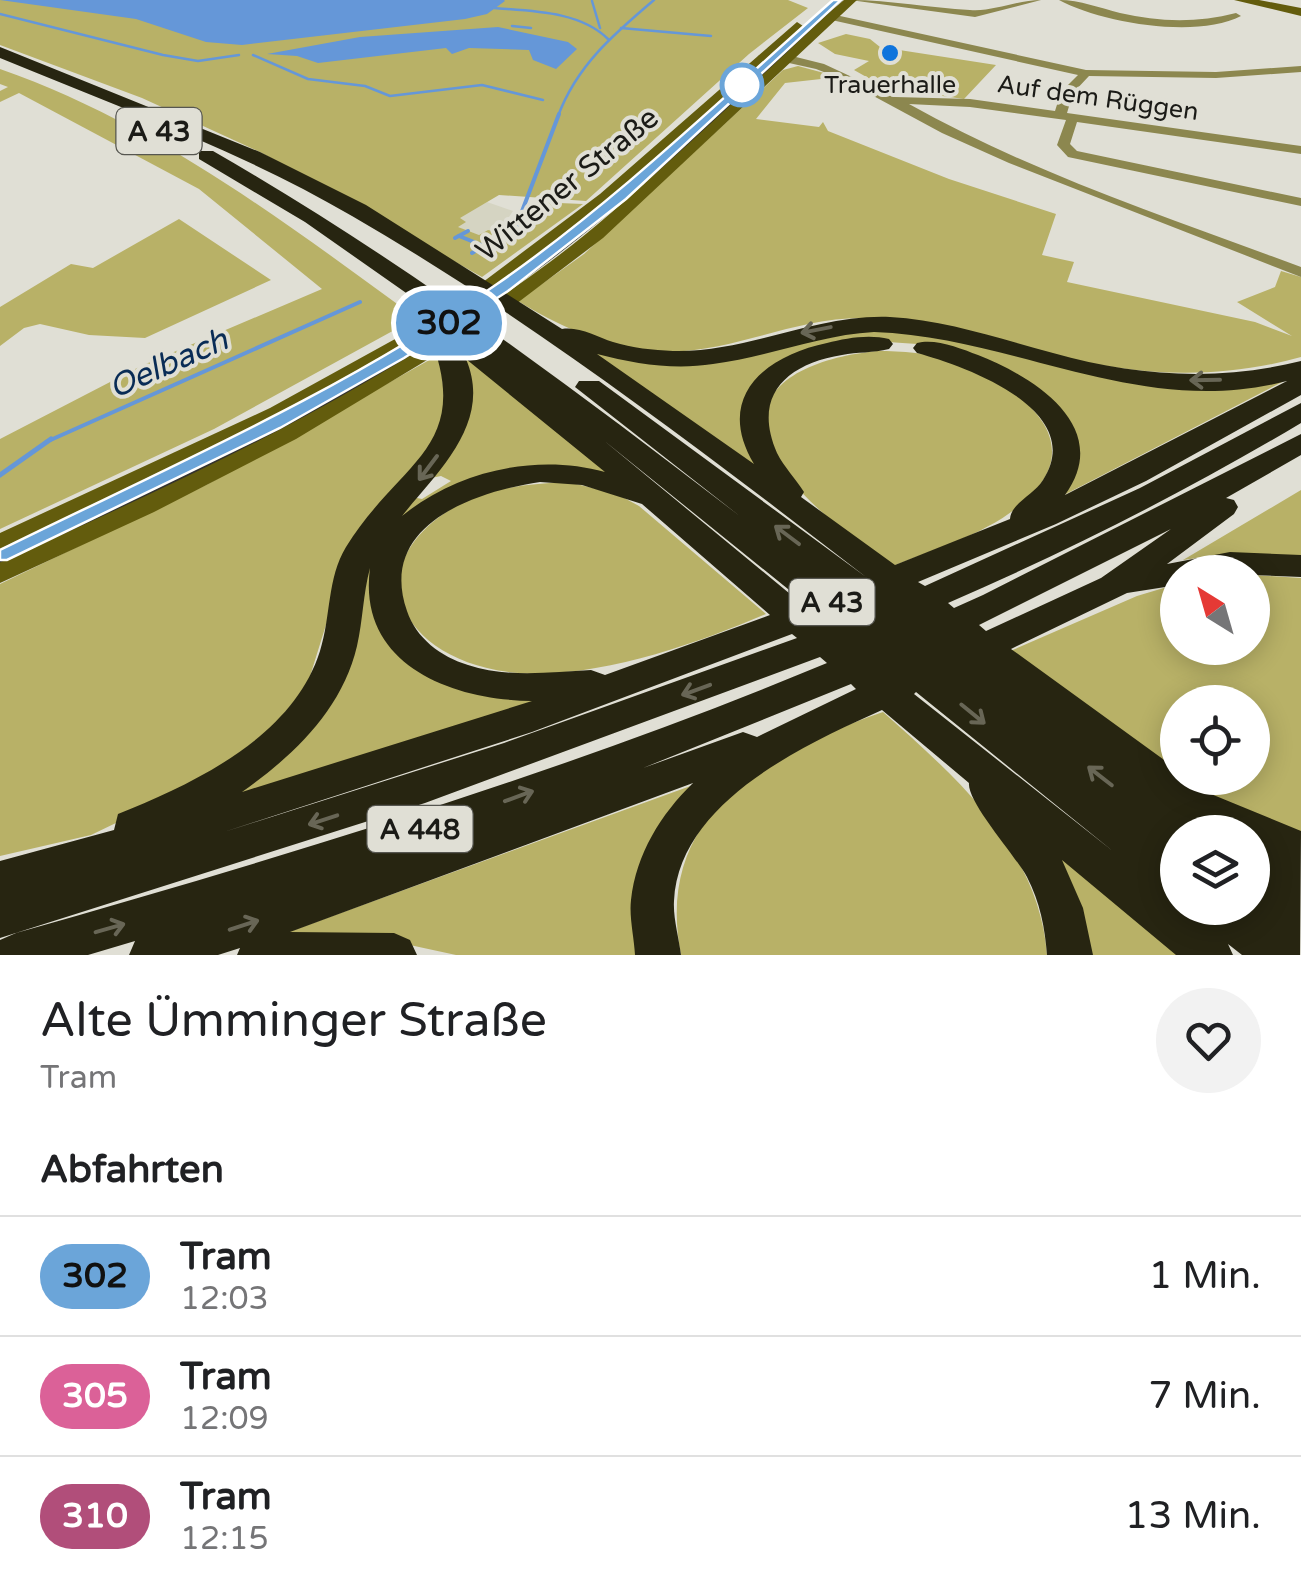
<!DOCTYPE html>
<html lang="de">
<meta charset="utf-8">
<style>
:root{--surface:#fff;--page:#f2f2f2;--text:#202124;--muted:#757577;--line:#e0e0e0}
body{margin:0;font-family:"Varela Round",sans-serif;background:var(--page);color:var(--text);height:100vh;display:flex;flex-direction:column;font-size:38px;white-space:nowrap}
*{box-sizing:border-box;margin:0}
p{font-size:32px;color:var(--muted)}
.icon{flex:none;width:55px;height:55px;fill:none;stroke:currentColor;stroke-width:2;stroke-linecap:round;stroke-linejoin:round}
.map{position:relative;height:955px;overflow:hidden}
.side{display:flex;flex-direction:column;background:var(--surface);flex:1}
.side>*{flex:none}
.badge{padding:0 20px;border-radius:32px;font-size:35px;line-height:65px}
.needle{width:65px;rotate:323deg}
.fabs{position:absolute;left:1160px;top:555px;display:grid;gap:20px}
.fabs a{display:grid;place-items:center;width:110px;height:110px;border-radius:50%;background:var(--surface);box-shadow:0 5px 25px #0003;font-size:50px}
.map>.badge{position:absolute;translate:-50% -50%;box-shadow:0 0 0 5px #fff}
h2{padding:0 40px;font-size:38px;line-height:90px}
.round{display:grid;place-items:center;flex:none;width:105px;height:105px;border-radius:52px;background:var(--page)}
.head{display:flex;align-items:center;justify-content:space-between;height:170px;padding:0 40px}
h1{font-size:48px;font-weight:600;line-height:75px}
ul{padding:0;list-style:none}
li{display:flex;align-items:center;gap:30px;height:120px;padding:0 40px;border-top:2px solid var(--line)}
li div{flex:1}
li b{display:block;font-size:38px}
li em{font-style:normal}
li .badge{min-width:110px;font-weight:700;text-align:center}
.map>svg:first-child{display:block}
</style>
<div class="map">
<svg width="1301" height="955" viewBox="0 0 1301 955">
<rect width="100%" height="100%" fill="#e0dfd5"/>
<g fill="#d5d4c2">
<polygon points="765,63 773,64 649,182 509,294 307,417 0,566 0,550 464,309"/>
<polygon points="487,202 513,211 499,232 488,230 479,235 457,227 458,218"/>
</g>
<g fill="#b8b167">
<polygon points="0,0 788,0 808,8 749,54 586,201 499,195 460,218 466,222 458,227 479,235 488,230 518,235 530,221 535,202 583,204 482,277 262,153 142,98 0,45"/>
<polygon points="846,34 870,39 880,47 996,65 964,99 886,88 854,70 869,61 835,54 818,43"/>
<path d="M798 66 839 77 785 83 756 119 819 127 823 122 828 131 949 179 1056 214 1042 255 1074 262 1067 282 1255 322 1292 336 1237 302 1275 287 1281 271 1301 277V357C1216 381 1131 376 1046 353 984 337 926 318 861 318 786 318 721 360 644 350 599 344 557 325 518 301L584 254 783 70Z"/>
<path d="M0 69C149 121 274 214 400 306L409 322 214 429 0 529V439L141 366 322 289 199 189 19 93 0 102V91L8 87 0 84Z"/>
<polygon points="179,219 271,280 145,338 89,335 40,324 24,328 0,346 0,307 71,264 93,268"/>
<polygon points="906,328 1077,371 1282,382 1062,496 1062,416 917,344 888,342 774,368 757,470 587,349 657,362 823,331"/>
<polygon points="460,351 616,477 552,468 402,524 393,645 551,696 202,808 285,746 361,572 412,497 422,499 451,481 441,476 431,478"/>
<path d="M877 351C902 351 929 353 953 361 1006 379 1091 433 1032 494 996 532 938 547 891 567 856 539 812 510 786 473 726 391 806 358 877 351Z"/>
<polygon points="440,354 445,407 435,437 334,599 307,686 271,729 199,783 91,835 0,856 0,584 208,484"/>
<path d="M568 482 617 494 639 506 766 614C689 647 571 689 487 668 395 646 363 564 451 509 486 487 528 484 568 482Z"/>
<polygon points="1301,490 1301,560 1211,556 1183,560"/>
<polygon points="1253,575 1301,578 1301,839 1238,811 1185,778 1252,778 1252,702 1178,702 1177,772 1008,652 1137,596 1177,584 1178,648 1252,648"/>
<path d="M883 712C957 778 1039 849 1047 955H681C653 813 768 752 883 712Z"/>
<polygon points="696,784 646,955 456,955 396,942 269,939"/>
<polygon points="1031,825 1188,955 1083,955"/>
</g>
<g fill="#6597d8">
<polygon points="0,0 504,0 505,1 487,14 465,19 242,45 206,42 136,19"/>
<polygon points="498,27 568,42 577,49 556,69 533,60 529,50 469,48 452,54 446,48 318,63 297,56 267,54 360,37"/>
</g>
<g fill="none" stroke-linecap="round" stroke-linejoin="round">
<g stroke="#6597d8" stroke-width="2.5">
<polyline points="592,1 600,28"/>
<path d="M494 8C531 11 580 11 608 39"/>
<polyline points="0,14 163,55 198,61 239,55"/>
<polyline points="512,26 531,28"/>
<polyline points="621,28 711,36"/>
<polyline points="253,55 308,79 365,86 390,96 482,85 543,100"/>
<path d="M558 116C577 65 614 34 654 0"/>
</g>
<g stroke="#6597d8" stroke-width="4">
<polyline points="459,236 484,246"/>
<polyline points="455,238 468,231"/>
<polyline points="472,253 516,227 559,114"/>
<polyline points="46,442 360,302"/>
</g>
<polyline stroke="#6597d8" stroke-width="5" points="0,475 51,439"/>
<g fill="#8c874f" fill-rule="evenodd">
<path d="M850 0C891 0 930 8 970 10 993 12 1017 0 1041 0L975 17Z"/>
<path d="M1059 0C1080 0 1100 8 1120 13 1159 22 1197 23 1236 13L1241 16C1197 39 1101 23 1059 0Z"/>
<path d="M831 14 1086 70 1216 72 1301 66V72L1216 78 1089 76 1073 93 1067 113 1301 146V154L1077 122 1070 144 1077 151 1301 198V206L1068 157 1057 145 1066 120 970 107 909 104C1032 173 1169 218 1301 267V277L1009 163 942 133 842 79 816 69 758 56 763 53 792 56 824 64 895 97 970 99 1055 111 1061 92 1078 75 827 19Z"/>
</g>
<g fill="#635c0d" fill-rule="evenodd">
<path d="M844 0H857L603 238 500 316 296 439 154 512 0 583V562C190 476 381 387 550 262 655 184 743 83 844 0Z"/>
<polygon points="1234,0 1259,0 1301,8 1301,16"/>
<path d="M797 22 803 26 802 29C718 106 637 187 546 256 432 341 308 410 180 471 124 498 59 535 0 552V533L270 408 406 333 471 291 600 194Z"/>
</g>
<path fill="#272511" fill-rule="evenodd" d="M0 47 260 152 366 205 562 329C579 326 597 337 613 342 632 348 653 350 673 351 748 353 815 314 890 317 946 320 1000 339 1053 353 1135 376 1218 382 1301 361V395L1146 481 1056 524 918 582 925 586 1140 488 1301 403V423C1187 491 1070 550 948 603L954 608 983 595 1301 434V455L1226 498 1234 500 1238 507 1234 514 1167 564 1230 552 1301 555V577L1178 572V585L1127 593 1011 649 1178 770V778H1187L1211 794 1301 831 1300 955H1242L1228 944 1233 955H1176L1062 860 1083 908 1093 955H1047C1045 928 1040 902 1027 877 1015 855 967 802 969 783L882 710C804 745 679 802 674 901 673 918 679 938 681 955H635C634 937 629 917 631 900 636 854 661 814 693 783L290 932 394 933 410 940 417 955H237L240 948 218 955H129L135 941 88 955H0V940L16 933C290 855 563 773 827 663L820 657 425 803 0 938V861L114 830 118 814C195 783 293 737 320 651 331 617 327 578 346 547 400 459 476 449 428 331L435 324 449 323 305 222 199 159V151H213C400 258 570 386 741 517L575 387 579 381H599L866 577C701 450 532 320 352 216 241 151 118 107 0 58ZM874 332C1016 337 1140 419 1287 381L1065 495C1114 427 1034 377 978 355 960 348 935 338 917 343L913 348 917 353C965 366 1088 410 1043 480 1034 495 1011 503 1010 519L895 565 801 497 804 492C796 479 784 467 777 453 752 396 786 364 842 355 857 352 873 353 889 349L893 344 889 339C869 334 846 338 827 343 765 356 714 397 754 464L597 354C635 364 674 370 713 364 768 357 819 335 874 332ZM466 359 605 472C536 453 457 471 402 516 438 471 493 423 466 359ZM602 439 804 602 801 603ZM540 482 582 485 642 504 770 615 605 675 591 670C551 672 507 678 468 665 441 657 416 638 407 611 377 525 474 492 540 482ZM1171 529 1101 578 986 631 979 625ZM370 568C357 665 452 700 532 701L242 792C293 756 342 710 357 646 363 620 363 594 370 568ZM792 634 797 638 504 743 224 832 532 732ZM851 684 856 689 757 737 743 732 643 768ZM916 692 1114 852 914 694ZM1197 830 1252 832V908H1195L1200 919 1185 908H1178V901L1165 891 1178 896V832Z"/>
<path stroke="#33322e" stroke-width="2.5" d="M0 561C183 480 365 395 527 276 640 194 739 94 841 0"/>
</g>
<defs><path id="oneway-shaft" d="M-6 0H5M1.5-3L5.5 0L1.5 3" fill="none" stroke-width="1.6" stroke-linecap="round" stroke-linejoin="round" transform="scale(2.5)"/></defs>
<g stroke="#686656">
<use href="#oneway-shaft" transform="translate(816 330) rotate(169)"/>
<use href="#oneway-shaft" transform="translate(1205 380) rotate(179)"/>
<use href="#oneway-shaft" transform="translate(428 468) rotate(127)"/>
<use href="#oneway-shaft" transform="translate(787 535) rotate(-143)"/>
<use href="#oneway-shaft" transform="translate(696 690) rotate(160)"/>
<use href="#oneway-shaft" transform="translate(973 714) rotate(39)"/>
<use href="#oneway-shaft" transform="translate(1100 776) rotate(-142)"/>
<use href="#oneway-shaft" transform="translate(519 796) rotate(-20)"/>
<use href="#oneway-shaft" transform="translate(323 820) rotate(162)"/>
<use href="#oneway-shaft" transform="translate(244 925) rotate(-18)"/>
<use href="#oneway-shaft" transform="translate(110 928) rotate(-16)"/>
</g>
<path fill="#6ba5d9" stroke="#fff" stroke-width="2.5" d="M833 0H841L626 199 508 291 404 358 280 428 7 560H0V550C164 469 341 393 497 284 618 200 724 96 833 0Z"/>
<circle fill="#0f74dc" stroke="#e0dfd5" stroke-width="4" cx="890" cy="53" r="10"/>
<circle fill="#fff" stroke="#6ba5d9" stroke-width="5" cx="742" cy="85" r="20"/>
<g text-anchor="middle" stroke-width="8" stroke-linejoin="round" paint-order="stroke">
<g font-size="25" fill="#1b1b17" stroke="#e0dfd5">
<text x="890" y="93">Trauerhalle</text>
</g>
<g font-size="25" fill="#1b1b17" stroke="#e0dfd5">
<text transform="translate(1098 97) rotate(8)" y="9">Auf dem Rüggen</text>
</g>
<g fill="#e0dfd5" stroke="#565650" stroke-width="2.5">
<rect x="116.5" y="108" width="85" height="46" rx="8"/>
<rect x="789.5" y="579" width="85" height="46" rx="8"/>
<rect x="367.5" y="806" width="105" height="46" rx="8"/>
</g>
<g font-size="28" font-weight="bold" fill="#1b1b17">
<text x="159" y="141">A 43</text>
<text x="832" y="612">A 43</text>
<text x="420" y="839">A 448</text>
</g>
<g font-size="30" fill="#1b1b17" stroke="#e0dfd5">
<text transform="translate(567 184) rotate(-39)" y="10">Wittener Straße</text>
</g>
<g font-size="32" font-style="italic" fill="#092c56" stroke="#e0dfd5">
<text transform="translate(168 363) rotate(-24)" y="11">Oelbach</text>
</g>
</g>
</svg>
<div class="fabs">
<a><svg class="needle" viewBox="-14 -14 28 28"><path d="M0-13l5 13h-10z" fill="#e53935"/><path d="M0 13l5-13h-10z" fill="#757577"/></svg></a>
<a><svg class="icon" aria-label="locate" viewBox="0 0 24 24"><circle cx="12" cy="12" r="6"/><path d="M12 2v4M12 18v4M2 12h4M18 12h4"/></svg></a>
<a><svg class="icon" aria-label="layers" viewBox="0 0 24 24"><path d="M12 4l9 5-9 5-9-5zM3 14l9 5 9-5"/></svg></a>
</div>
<b class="badge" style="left:449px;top:323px;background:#6ba5d9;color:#111">302</b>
</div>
<section class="side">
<div class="head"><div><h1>Alte Ümminger Straße</h1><p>Tram</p></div><a class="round"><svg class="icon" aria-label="heart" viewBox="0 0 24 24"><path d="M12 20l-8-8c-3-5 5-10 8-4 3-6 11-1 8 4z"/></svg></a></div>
<h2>Abfahrten</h2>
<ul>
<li><span class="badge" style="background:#6ba5d9;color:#111">302</span><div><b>Tram</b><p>12:03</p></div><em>1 Min.</em></li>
<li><span class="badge" style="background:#db6198;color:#fff">305</span><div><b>Tram</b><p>12:09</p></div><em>7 Min.</em></li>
<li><span class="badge" style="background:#b14e7a;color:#fff">310</span><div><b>Tram</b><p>12:15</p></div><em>13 Min.</em></li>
</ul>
</section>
